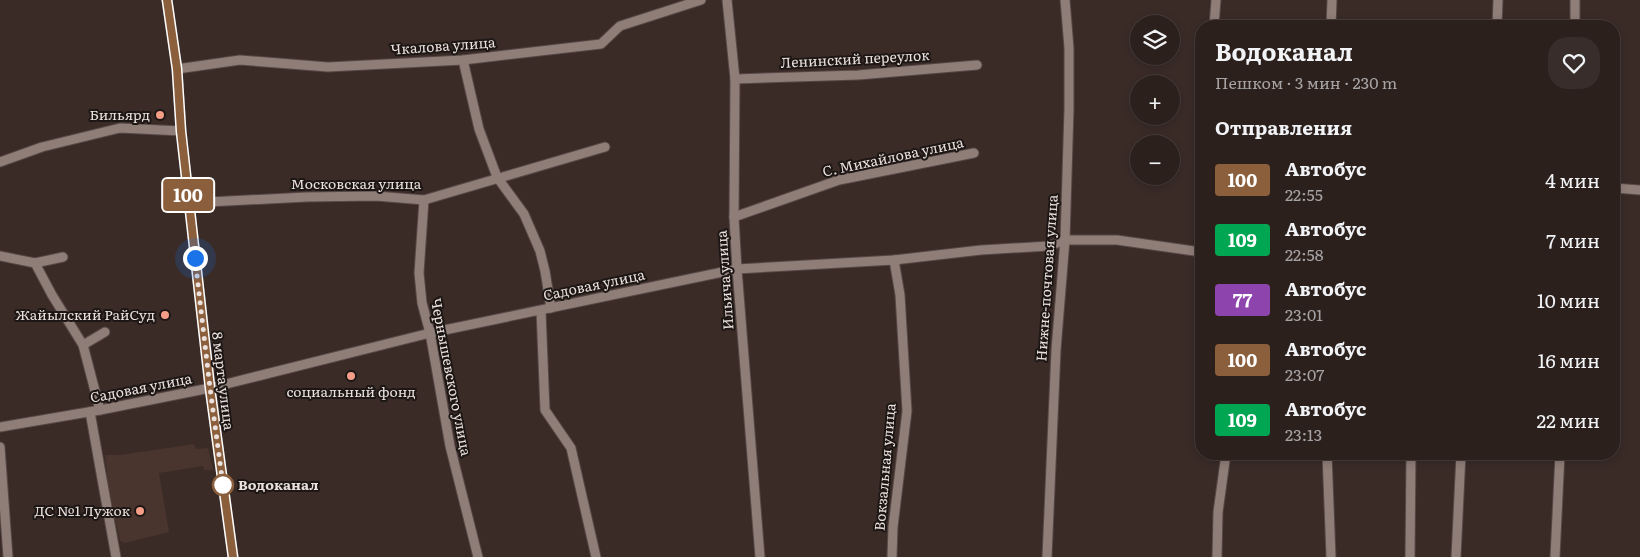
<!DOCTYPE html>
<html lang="ru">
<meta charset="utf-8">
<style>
:root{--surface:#2c201d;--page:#382d2a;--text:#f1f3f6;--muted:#a6a3a4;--line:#483e3b}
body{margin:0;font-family:Literata,serif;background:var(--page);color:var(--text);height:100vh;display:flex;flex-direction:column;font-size:19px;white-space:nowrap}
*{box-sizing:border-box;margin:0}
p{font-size:16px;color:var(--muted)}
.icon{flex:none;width:28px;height:28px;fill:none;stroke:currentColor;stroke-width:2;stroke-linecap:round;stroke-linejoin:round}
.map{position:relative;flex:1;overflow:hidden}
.sheet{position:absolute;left:1195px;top:20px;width:425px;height:440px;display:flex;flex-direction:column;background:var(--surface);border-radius:20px;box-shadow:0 2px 8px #0003,0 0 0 1px var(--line)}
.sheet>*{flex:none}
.badge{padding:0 10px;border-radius:4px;font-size:18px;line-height:32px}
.controls{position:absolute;left:1130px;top:15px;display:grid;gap:10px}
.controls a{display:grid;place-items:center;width:50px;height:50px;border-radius:50%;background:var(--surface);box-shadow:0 2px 8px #0003,0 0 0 1px var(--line);font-size:25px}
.you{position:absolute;width:25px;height:25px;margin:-12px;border:4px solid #fff;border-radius:50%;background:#1a73e8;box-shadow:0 0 0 8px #1a73e833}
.map>.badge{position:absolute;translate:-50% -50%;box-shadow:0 0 0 2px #fff}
h2{padding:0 20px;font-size:19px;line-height:45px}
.round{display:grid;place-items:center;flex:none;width:52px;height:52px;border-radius:20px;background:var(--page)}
.head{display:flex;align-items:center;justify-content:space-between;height:85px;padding:0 20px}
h1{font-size:24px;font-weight:700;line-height:38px}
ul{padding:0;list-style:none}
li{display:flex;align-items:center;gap:15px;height:60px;padding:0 20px}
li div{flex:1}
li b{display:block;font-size:19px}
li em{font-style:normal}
li .badge{min-width:55px;font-weight:700;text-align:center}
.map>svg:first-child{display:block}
</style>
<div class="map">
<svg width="1640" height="557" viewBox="0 0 1640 557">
<rect width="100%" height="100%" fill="#3a2b27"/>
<polygon fill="#49342e" points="194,444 196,449 208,448 213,470 204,470 203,466 159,473 169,532 125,543 120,541 109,490 105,455 120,455"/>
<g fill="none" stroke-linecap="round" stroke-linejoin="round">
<defs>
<g id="minor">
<polyline points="167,0 177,69 181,131 210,388 233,557"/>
<polyline points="727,0 735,79 734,217 737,269 760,557"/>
<polyline points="1214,26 1216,0"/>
<polyline points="1331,26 1332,0"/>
<polyline points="1497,26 1498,0"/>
<polyline points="1575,26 1575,0"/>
<polyline points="463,60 479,129 497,177 524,214 540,251 545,271 551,308"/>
<polyline points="177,69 240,60 328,67 463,60 601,44 620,26 701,0"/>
<polyline points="735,79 858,75 977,65"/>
<polyline points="0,162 42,147 120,128 181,131"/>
<polyline points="1614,188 1640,190"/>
<polyline points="424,200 419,273 422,303 430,333 450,446 478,557"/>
<polyline points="189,203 307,197 376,196 424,200 605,147"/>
<polyline points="734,217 839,180 974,153"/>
<polyline points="0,256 35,263 52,295 83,345 100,410"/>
<polyline points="35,263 63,257"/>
<polyline points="541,311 545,410 571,448 596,557"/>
<polyline points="83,345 105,332"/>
<polyline points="90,412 116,557"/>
<polyline points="0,427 100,410 210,388 430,333 737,269 894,260 981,250 1049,246 1065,240 1117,240 1201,252"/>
<polyline points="0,447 8,557"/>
<polyline points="1327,454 1331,557"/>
<polyline points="892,557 893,527 907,411 900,295 894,260"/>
<polyline points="1047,557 1056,350 1065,240 1069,109 1069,48 1065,0"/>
<polyline points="1217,557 1218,512 1226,454"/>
<polyline points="1410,557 1411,454"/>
<polyline points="1456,557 1461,454"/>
<polyline points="1555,557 1560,454"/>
</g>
</defs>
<use href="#minor" stroke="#554845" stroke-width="11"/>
<use href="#minor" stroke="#8f7d78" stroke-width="9"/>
</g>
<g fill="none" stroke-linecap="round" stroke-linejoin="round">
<defs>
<polyline id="line" points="167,0 177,69 181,131 210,388 233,557"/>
</defs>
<use href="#line" stroke="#fff" stroke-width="11"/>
<use href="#line" stroke="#8b5e3c" stroke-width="8"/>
<polyline stroke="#eae0dd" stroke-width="5" stroke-dasharray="0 9" points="195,258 210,388 223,485"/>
</g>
<g fill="#f49e87" stroke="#1c1614" stroke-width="2">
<circle cx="160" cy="115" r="5"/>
<circle cx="165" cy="315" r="5"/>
<circle cx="351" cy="376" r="5"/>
<circle cx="140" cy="511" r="5"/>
</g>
<circle fill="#fff" stroke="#8b5e3c" stroke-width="2.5" cx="223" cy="485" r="10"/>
<g text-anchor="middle" stroke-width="4" stroke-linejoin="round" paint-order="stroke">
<g font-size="14" fill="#eae0dd" stroke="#1c1614">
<text transform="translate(443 46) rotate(-4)" y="5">Чкалова улица</text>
<text transform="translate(855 59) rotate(-3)" y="5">Ленинский переулок</text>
<text transform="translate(893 157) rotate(-12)" y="5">С. Михайлова улица</text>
<text x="356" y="189">Московская улица</text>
<text transform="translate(1047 278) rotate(-86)" y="5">Нижне-почтовая улица</text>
<text transform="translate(725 280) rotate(-94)" y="5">Ильича улица</text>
<text transform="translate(594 285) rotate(-12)" y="5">Садовая улица</text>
<text transform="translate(451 377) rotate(79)" y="5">Чернышевского улица</text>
<text transform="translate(223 381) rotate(83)" y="5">8 марта улица</text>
<text transform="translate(141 388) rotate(-11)" y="5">Садовая улица</text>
<text transform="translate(885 467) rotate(-85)" y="5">Вокзальная улица</text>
</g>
<g font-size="14" fill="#eae0dd" stroke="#1c1614" text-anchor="end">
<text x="150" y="120">Бильярд</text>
<text x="155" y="320">Жайылский РайСуд</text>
<text x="351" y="397" text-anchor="middle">социальный фонд</text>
<text x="130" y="516">ДС №1 Лужок</text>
</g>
<g font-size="14" font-weight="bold" fill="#eae0dd" stroke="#1c1614" text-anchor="start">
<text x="238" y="490">Водоканал</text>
</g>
</g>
</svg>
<div class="controls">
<a><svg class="icon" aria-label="layers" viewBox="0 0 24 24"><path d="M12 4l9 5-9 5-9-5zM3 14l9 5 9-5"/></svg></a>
<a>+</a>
<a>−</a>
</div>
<div class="you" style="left:195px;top:258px"></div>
<b class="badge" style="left:188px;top:195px;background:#8b5e3c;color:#fff">100</b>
<section class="sheet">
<div class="head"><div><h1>Водоканал</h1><p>Пешком · 3 мин · 230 m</p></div><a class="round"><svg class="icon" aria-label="heart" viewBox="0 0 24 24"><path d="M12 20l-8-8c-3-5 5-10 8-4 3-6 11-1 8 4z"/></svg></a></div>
<h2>Отправления</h2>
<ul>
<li><span class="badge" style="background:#8b5e3c;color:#fff">100</span><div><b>Автобус</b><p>22:55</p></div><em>4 мин</em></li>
<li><span class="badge" style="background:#00a651;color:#fff">109</span><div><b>Автобус</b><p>22:58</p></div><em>7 мин</em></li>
<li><span class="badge" style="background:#8e44ad;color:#fff">77</span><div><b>Автобус</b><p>23:01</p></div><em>10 мин</em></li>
<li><span class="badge" style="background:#8b5e3c;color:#fff">100</span><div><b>Автобус</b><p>23:07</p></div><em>16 мин</em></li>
<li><span class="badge" style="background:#00a651;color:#fff">109</span><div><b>Автобус</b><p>23:13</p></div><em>22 мин</em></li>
</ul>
</section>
</div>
